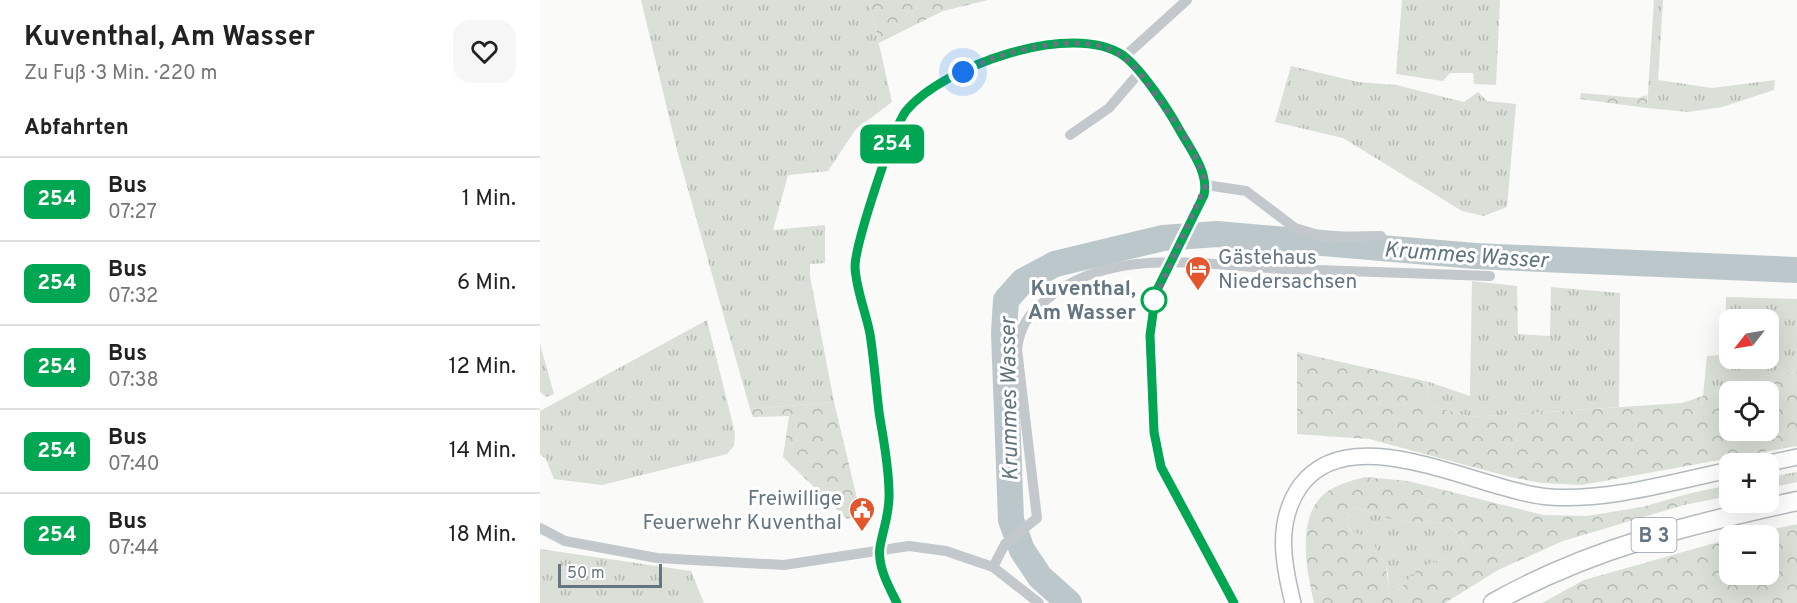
<!DOCTYPE html>
<html lang="de">
<meta charset="utf-8">
<style>
:root{--surface:#fff;--page:#f6f6f6;--text:#222;--muted:#767676;--line:#e0e0e0}
body{margin:0;font-family:Overpass,sans-serif;background:var(--page);color:var(--text);height:100vh;display:flex;flex-direction:column;font-size:22px;white-space:nowrap}
*{box-sizing:border-box;margin:0}
p{font-size:20px;color:var(--muted)}
.icon{flex:none;width:33px;height:33px;fill:none;stroke:currentColor;stroke-width:2;stroke-linecap:round;stroke-linejoin:round}
.map{position:relative;flex:1;overflow:hidden}
.side{display:flex;flex-direction:column;background:var(--surface);width:540px}
.side>*{flex:none}
.badge{padding:0 12px;border-radius:9px;font-size:21px;line-height:39px}
.needle{width:39px;rotate:239deg}
.controls{position:absolute;left:1179px;top:309px;display:grid;gap:12px}
.controls a{display:grid;place-items:center;width:60px;height:60px;border-radius:12px;background:var(--surface);box-shadow:0 6px 24px #0002;font-size:30px}
.scale{position:absolute;left:18px;bottom:15px;width:104px;box-sizing:border-box;padding-left:6px;border:3px solid #657683;border-top:0;font-size:16px;line-height:21px;white-space:nowrap;color:#657683;-webkit-text-stroke:4px #fff;paint-order:stroke}
.you{position:absolute;width:30px;height:30px;margin:-15px;border:4px solid #fff;border-radius:50%;background:#1a73e8;box-shadow:0 0 0 9px #1a73e833}
.map>.badge{position:absolute;translate:-50% -50%;box-shadow:0 0 0 3px #fff}
h2{padding:0 24px;font-size:22px;line-height:54px}
.round{display:grid;place-items:center;flex:none;width:63px;height:63px;border-radius:18px;background:var(--page)}
.head{display:flex;align-items:center;justify-content:space-between;height:102px;padding:0 24px}
h1{font-size:28px;font-weight:700;line-height:45px}
ul{padding:0;list-style:none}
li{display:flex;align-items:center;gap:18px;height:84px;padding:0 24px;border-top:2px solid var(--line)}
li div{flex:1}
li b{display:block;font-size:22px}
li em{font-style:normal}
li .badge{min-width:66px;font-weight:700;text-align:center}
main{display:flex;flex:1;min-height:0}
.map>svg:first-child{display:block}
</style>
<main>
<section class="side">
<div class="head"><div><h1>Kuventhal, Am Wasser</h1><p>Zu Fuß · 3 Min. · 220 m</p></div><a class="round"><svg class="icon" aria-label="heart" viewBox="0 0 24 24"><path d="M12 20l-8-8c-3-5 5-10 8-4 3-6 11-1 8 4z"/></svg></a></div>
<h2>Abfahrten</h2>
<ul>
<li><span class="badge" style="background:#00a651;color:#fff">254</span><div><b>Bus</b><p>07:27</p></div><em>1 Min.</em></li>
<li><span class="badge" style="background:#00a651;color:#fff">254</span><div><b>Bus</b><p>07:32</p></div><em>6 Min.</em></li>
<li><span class="badge" style="background:#00a651;color:#fff">254</span><div><b>Bus</b><p>07:38</p></div><em>12 Min.</em></li>
<li><span class="badge" style="background:#00a651;color:#fff">254</span><div><b>Bus</b><p>07:40</p></div><em>14 Min.</em></li>
<li><span class="badge" style="background:#00a651;color:#fff">254</span><div><b>Bus</b><p>07:44</p></div><em>18 Min.</em></li>
</ul>
</section>
<div class="map">
<svg width="1257" height="603" viewBox="0 0 1257 603">
<defs>
<pattern id="grass-tufts" width="24" height="20" patternUnits="userSpaceOnUse" patternTransform="scale(1.5)"><rect width="24" height="20" fill="#dadfd7"/><path d="M3 7l-1-3M5 7V3M7 7l1-3M15 17l-1-3M17 17v-4M19 17l1-3" fill="none" stroke="#b4b9b4"/></pattern>
<pattern id="forest-crowns" width="20" height="18" patternUnits="userSpaceOnUse" patternTransform="scale(1.5)"><rect width="20" height="18" fill="#dadfd7"/><path d="M2 6a3 3 0 1 1 6 0M12 15a3 3 0 1 1 6 0" fill="none" stroke="#b4b9b4"/></pattern>
</defs>
<rect width="100%" height="100%" fill="#fafaf8"/>
<g fill="url(#grass-tufts)" fill-rule="evenodd">
<polygon points="101,0 329,0 352,102 316,129 288,171 248,175 233,230 285,225 285,263 270,264 270,276 294,402 210,409 138,154"/>
<polygon points="862,0 960,0 956,85 934,84 933,73 910,73 903,81 856,74"/>
<polygon points="1114,0 1123,0 1118,80 1172,88 1235,80 1234,90 1182,107 1148,112 1107,108"/>
<polygon points="751,66 818,82 856,85 924,102 938,92 947,101 976,104 967,207 944,216 922,211 803,138 735,122"/>
<polygon points="932,281 977,286 978,334 1010,336 1011,287 1080,293 1079,407 930,417 887,404 889,382 930,396"/>
<path d="M1186 297 1257 299V372L1223 376 1163 396 1167 356 1185 355ZM1190 320H1228V358H1190Z"/>
<polygon points="167,320 195,433 194,446 187,454 62,485 14,479 6,459 0,454 0,411"/>
<polygon points="0,344 14,394 6,397 0,392"/>
<polygon points="1257,472 1257,482 1229,488 1229,477"/>
<polygon points="1189,485 1189,496 1144,505 1147,494"/>
<path d="M818 508C830 512 843 517 855 520 890 527 905 509 928 549L879 568 859 590H849C848 583 849 573 846 566 839 544 810 539 803 517L809 509Z"/>
<polygon points="0,549 151,571 164,603 0,603"/>
</g>
<g fill="url(#forest-crowns)" fill-rule="evenodd">
<polygon points="329,0 448,0 403,11 339,43"/>
<polygon points="1041,93 1098,98 1107,95 1107,108 1040,99"/>
<path d="M757 352 889 382 887 404 930 417 1142 403 1223 376 1257 372V446L1042 485 1002 483 970 477 829 439 757 434ZM1190 392H1228V430H1190Z"/>
<polygon points="294,402 321,515 307,519 243,457 249,416 213,417 210,409"/>
<path d="M825 477 868 481 1003 515 1047 516 1102 507 1147 494 1144 505 1023 541 958 570 905 603H774C767 572 756 520 783 495 794 485 811 481 825 477ZM818 508C830 512 842 517 855 520 889 527 906 509 928 549L879 568 859 590H849L846 565 829 536C815 534 807 532 804 516L809 509Z"/>
<polygon points="1257,524 1257,603 1002,603 1044,580 1189,539 1190,574 1228,574 1228,536 1207,535"/>
</g>
<g fill="none" stroke-linecap="round" stroke-linejoin="round">
<polyline stroke="#bbc7cb" stroke-width="26" points="529,603 500,577 482,550 471,520 464,333 466,300 483,281 515,264 623,238 677,234 935,256 1257,270"/>
<defs>
<g id="secondary">
<polyline points="1225,464 1257,457"/>
<path d="M753 603C743 563 735 521 761 485 813 416 941 492 1010 497 1070 501 1131 482 1190 470"/>
</g>
<path id="primary" d="M953 603C1048 549 1151 524 1257 501"/>
</defs>
<use href="#secondary" stroke="#b3babf" stroke-width="18"/>
<use href="#primary" stroke="#b5babe" stroke-width="21"/>
<g stroke="#c3c8cc" stroke-width="10">
<polyline points="584,57 647,0"/>
<polyline points="530,135 569,108 599,73"/>
<polyline points="666,185 706,191 755,228 785,237 841,236"/>
<polyline points="0,528 25,541 117,558 244,565 369,546 406,551 453,567 499,603"/>
<path d="M453 567 465 544 497 518 477 349C480 327 488 314 506 300 573 243 669 267 749 269 816 271 883 274 950 276"/>
<path d="M357 603C349 587 337 566 340 547 343 529 350 513 349 493 349 466 343 439 339 412 336 386 334 360 330 334 326 313 316 289 315 267 315 245 353 128 366 111 403 66 533 20 584 56 602 70 628 109 639 129 650 149 669 172 664 195L616 292 610 335 614 432 621 467 694 603"/>
</g>
<use href="#secondary" stroke="#fff" stroke-width="15"/>
<use href="#primary" stroke="#fff" stroke-width="18"/>
</g>
<g fill="none" stroke-linecap="round" stroke-linejoin="round">
<defs>
<path id="line" d="M357 603C349 587 337 566 340 547 343 529 350 513 349 493 349 466 343 438 339 412 336 386 334 360 330 334 326 313 316 289 315 267 315 245 353 128 366 111 403 66 533 20 584 56 602 70 628 109 639 129 650 149 669 172 664 195L616 292 610 335 614 432 621 467 694 603"/>
</defs>
<use href="#line" stroke="#fff" stroke-width="14"/>
<use href="#line" stroke="#00a651" stroke-width="9"/>
<path stroke="#657683" stroke-width="6" stroke-dasharray="0 10.8" d="M423 72C460 51 549 27 585 58 601 71 613 92 625 108 642 131 659 158 666 185L614 300"/>
</g>
<defs>
<symbol id="hotel-pin" viewBox="-11 -11 22 30"><path d="M0 17L-7.5 6A9.5 9.5 0 1 1 7.5 6Z" fill="#e4572e" stroke="#fff"/><path d="M-6-4.5h1.5V1H6V5H4.5V3h-9V5H-6ZM-4 0a1.8 1.8 0 1 1 3.6 0ZM.5 0V-2.5h3Q6-2.5 6 0Z" fill="#fff"/></symbol>
<symbol id="civic-pin" viewBox="-11 -11 22 30"><path d="M0 17L-7.5 6A9.5 9.5 0 1 1 7.5 6Z" fill="#e4572e" stroke="#fff"/><path d="M-.6-6.5H3V-4.5H.6V-3L4-1V1h2V6H-6V1h2V-1L-.6-3ZM-1.2 2.5V6h2.4V2.5Z" fill="#fff"/></symbol>
</defs>
<g fill-rule="evenodd">
<use href="#hotel-pin" x="643" y="254" width="30" height="40"/>
<use href="#civic-pin" x="307" y="495" width="30" height="40"/>
</g>
<circle fill="#fff" stroke="#00a651" stroke-width="3" cx="614" cy="300" r="12"/>
<g text-anchor="middle" stroke-width="6" stroke-linejoin="round" paint-order="stroke">
<rect fill="#fff" stroke="#939fa8" stroke-width="1.5" x="1091.5" y="518" width="45" height="34" rx="4.5"/>
<g font-size="20" font-weight="bold" fill="#657683">
<text x="1114" y="542">B 3</text>
</g>
<g font-size="21" fill="#657683" stroke="#fff" text-anchor="start">
<text x="678" y="264">Gästehaus<tspan x="678" dy="24">Niedersachsen</tspan></text>
<text x="302" y="505" text-anchor="end">Freiwillige<tspan x="302" dy="24">Feuerwehr Kuventhal</tspan></text>
</g>
<g font-size="21" font-weight="bold" fill="#657683" stroke="#fff" text-anchor="end">
<text x="596" y="295">Kuventhal,<tspan x="596" dy="24">Am Wasser</tspan></text>
</g>
<g font-size="22" font-style="italic" fill="#60757c" stroke="#fff">
<text transform="translate(926 254) rotate(4)" y="8">Krummes Wasser</text>
<text transform="translate(468 399) rotate(-91)" y="8">Krummes Wasser</text>
</g>
</g>
</svg>
<div class="controls">
<a><svg class="needle" viewBox="-14 -14 28 28"><path d="M0-13l5 13h-10z" fill="#e53935"/><path d="M0 13l5-13h-10z" fill="#767676"/></svg></a>
<a><svg class="icon" aria-label="locate" viewBox="0 0 24 24"><circle cx="12" cy="12" r="6"/><path d="M12 2v4M12 18v4M2 12h4M18 12h4"/></svg></a>
<a>+</a>
<a>−</a>
</div>
<div class="scale">50 m</div>
<div class="you" style="left:423px;top:72px"></div>
<b class="badge" style="left:352px;top:144px;background:#00a651;color:#fff">254</b>
</div>
</main>
